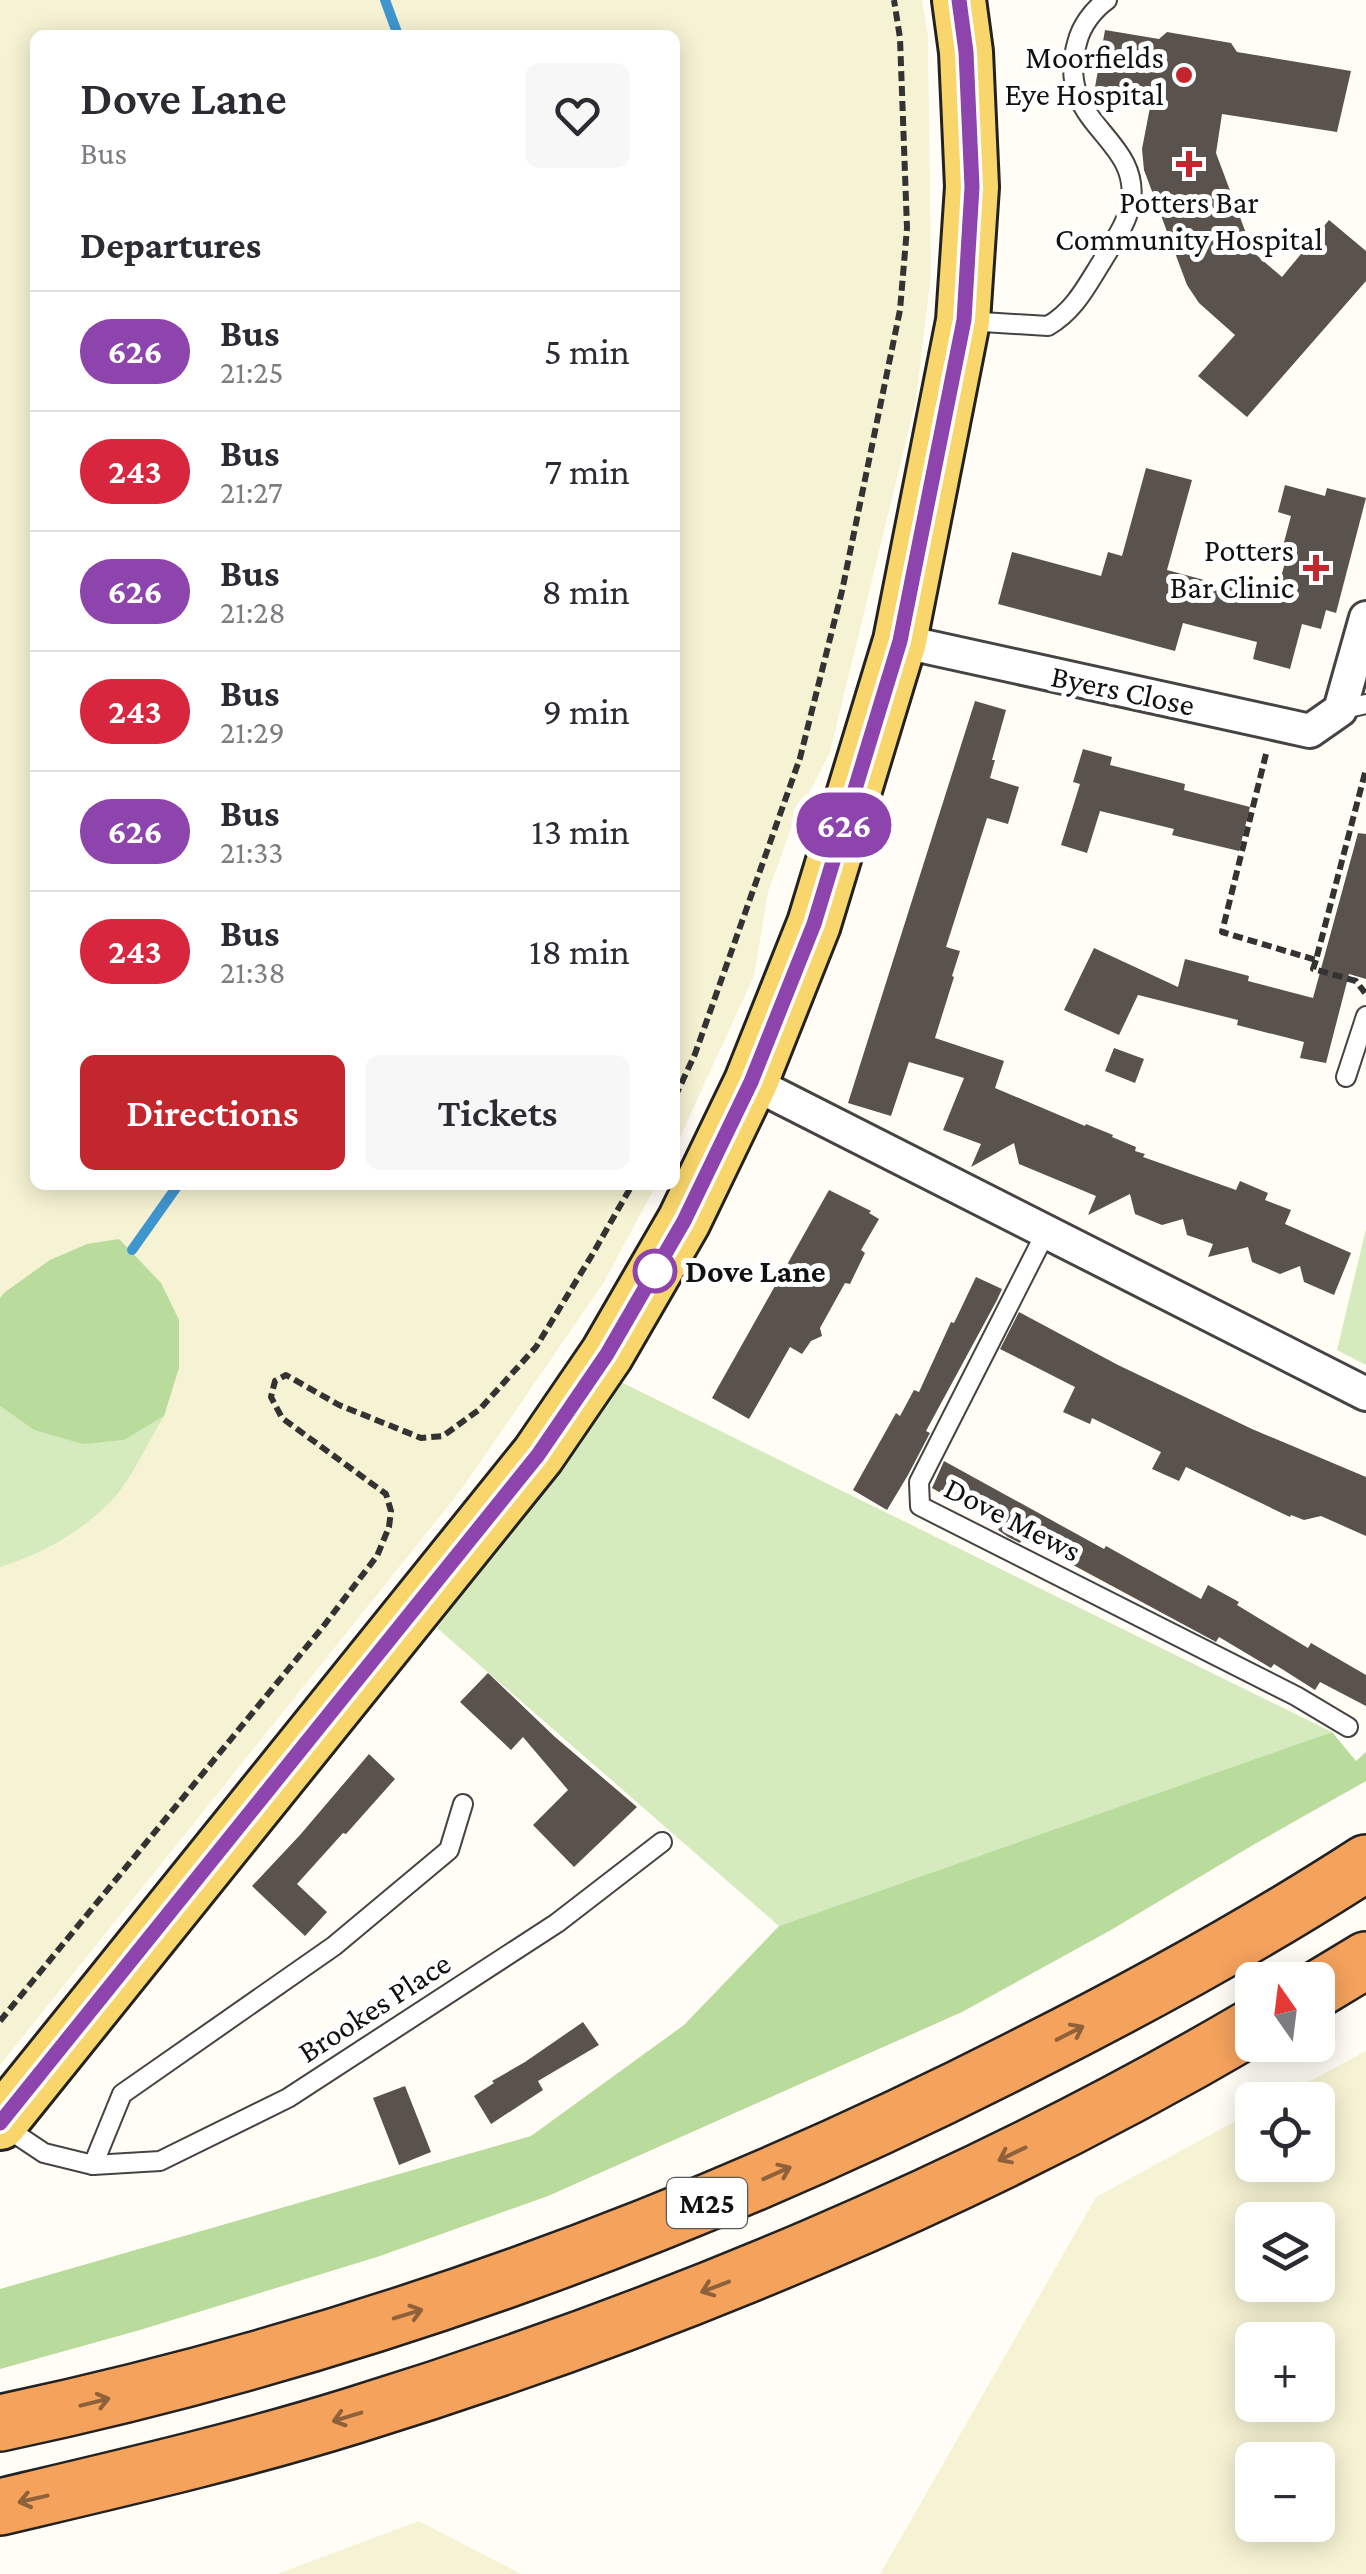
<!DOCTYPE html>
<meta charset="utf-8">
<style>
:root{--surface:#fff;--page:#f7f7f7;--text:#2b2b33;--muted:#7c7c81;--line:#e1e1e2;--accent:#c4262e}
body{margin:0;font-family:"Crimson Pro",serif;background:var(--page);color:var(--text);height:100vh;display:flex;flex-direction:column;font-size:38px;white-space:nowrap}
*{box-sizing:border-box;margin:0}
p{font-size:32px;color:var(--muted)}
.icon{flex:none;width:55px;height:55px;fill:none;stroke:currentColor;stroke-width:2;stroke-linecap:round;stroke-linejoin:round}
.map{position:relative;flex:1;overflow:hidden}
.side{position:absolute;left:30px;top:30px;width:650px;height:1160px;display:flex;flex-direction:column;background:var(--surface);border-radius:15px;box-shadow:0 5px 25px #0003}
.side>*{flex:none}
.badge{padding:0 20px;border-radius:32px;font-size:35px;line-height:65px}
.needle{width:65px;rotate:346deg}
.controls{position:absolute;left:1235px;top:1962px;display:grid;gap:20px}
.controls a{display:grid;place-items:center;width:100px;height:100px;border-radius:15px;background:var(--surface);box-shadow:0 5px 25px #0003;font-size:50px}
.map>.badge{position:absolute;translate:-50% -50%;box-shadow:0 0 0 5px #fff}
h2{padding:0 50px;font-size:38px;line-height:90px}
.round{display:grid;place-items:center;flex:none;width:105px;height:105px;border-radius:15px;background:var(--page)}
.headline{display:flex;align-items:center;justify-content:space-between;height:170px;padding:0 50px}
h1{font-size:48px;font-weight:600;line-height:75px}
.button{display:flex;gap:20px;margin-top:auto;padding:20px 50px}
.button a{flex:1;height:115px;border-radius:15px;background:var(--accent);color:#fff;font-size:40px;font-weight:600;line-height:115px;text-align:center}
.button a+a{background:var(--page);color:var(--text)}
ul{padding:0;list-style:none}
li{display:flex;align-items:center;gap:30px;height:120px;padding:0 50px;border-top:2px solid var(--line)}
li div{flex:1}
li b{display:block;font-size:38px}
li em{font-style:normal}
li .badge{min-width:110px;font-weight:700;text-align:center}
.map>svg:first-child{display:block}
</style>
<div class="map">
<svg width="1366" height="2574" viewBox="0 0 1366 2574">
<rect width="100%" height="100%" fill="#fffdf5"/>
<g fill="#f6f3d4" fill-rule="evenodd">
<polygon points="0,0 922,0 928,36 931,275 916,400 830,752 792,826 768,892 754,976 675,1148 675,35 35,35 35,1185 656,1185 604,1282 461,1490 0,2065"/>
<path d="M1366 2051V2574H880L1096 2197 1252 2112V2165H1318V2100H1275ZM1252 2220H1318V2285H1252ZM1252 2340H1318V2405H1252ZM1252 2460H1318V2525H1252Z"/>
<polygon points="419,2521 521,2574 277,2574"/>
</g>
<g fill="#d5ebbd">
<polygon points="1366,1229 1366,1365 1337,1350"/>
<polygon points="619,1381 1332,1732 779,1926 437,1628"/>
<path d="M0 1406 34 1430 124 1440 164 1416C150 1439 131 1479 114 1498 83 1531 43 1554 0 1567Z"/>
</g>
<g fill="#b9dc9c">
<polygon points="119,1239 161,1283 179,1320 179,1368 164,1416 124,1440 83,1444 34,1430 0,1406 0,1298 5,1292 50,1260 87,1244"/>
<polygon points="1332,1732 1356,1761 1366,1752 1366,1781 1253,1845 1111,1930 962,2012 548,2196 380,2256 140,2330 0,2369 0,2289 531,2136 684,2025 779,1926"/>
</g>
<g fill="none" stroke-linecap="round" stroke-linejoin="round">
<g stroke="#3f96cf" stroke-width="10">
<polyline points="385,0 398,35"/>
<polyline points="132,1250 178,1185"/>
</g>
</g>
<g fill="#5a524d">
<polygon points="1105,30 1159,39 1167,32 1231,43 1237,52 1351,71 1337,132 1222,114 1216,153 1253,252 1282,277 1329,220 1366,251 1366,281 1247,417 1198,376 1235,335 1199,303 1187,285 1144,170 1142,149 1151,102 1094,93"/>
<polygon points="1146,468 1192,480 1167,570 1275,599 1289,548 1283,546 1291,516 1278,512 1285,485 1325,496 1327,488 1366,498 1336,613 1326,610 1321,629 1302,624 1290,669 1253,659 1257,642 1183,623 1175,651 998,604 1012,552 1101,576 1108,552 1122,556"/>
<polygon points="975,701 1006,710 992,760 995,760 990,778 1019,787 1008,824 987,818 946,947 960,951 952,976 954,977 935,1038 1004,1061 995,1088 1085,1126 1086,1124 1113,1135 1112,1137 1136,1147 1135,1151 1145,1154 1143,1157 1236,1190 1240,1181 1268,1193 1265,1200 1291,1210 1285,1224 1351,1253 1334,1295 1304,1282 1300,1266 1280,1274 1252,1262 1248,1247 1208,1257 1213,1244 1187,1235 1183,1219 1162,1225 1135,1214 1130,1194 1088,1215 1096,1196 1019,1164 1014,1143 971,1167 981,1144 943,1130 964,1078 909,1062 891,1116 848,1103"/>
<polygon points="1083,749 1112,757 1110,765 1185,784 1184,790 1250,807 1239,851 1172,835 1174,829 1100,811 1087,853 1061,845 1080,784 1073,782"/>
<polygon points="1358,833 1366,834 1366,979 1349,974 1326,1063 1300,1058 1304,1042 1237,1025 1238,1020 1138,995 1119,1035 1064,1010 1094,948 1178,987 1185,959 1249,976 1248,981 1313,998"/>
<polygon points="1114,1048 1144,1059 1135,1083 1105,1071"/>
<polygon points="829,1190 871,1211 869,1213 879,1219 861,1250 865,1253 850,1284 845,1283 820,1328 822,1336 811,1341 802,1354 790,1347 749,1419 712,1398"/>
<polygon points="976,1277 1002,1289 997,1300 926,1431 930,1433 908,1475 887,1510 853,1490 896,1413 900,1416 914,1390 919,1392 951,1322 954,1323"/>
<polygon points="1019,1312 1118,1365 1252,1429 1366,1477 1366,1536 1321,1516 1304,1520 1291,1515 1290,1517 1186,1467 1179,1481 1152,1469 1161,1452 1092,1418 1090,1424 1063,1412 1075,1387 1000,1349"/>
<polygon points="944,1461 1104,1549 1106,1546 1201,1599 1208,1585 1239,1602 1237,1605 1308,1648 1311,1643 1366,1675 1366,1706 1320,1682 1315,1690 1274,1664 1271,1668 1219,1637 1216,1642 1023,1538 1020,1543 1008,1537 998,1530 1000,1527 932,1488"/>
<polygon points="488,1673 555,1737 637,1807 574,1867 533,1825 568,1790 523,1737 511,1750 460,1702"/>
<polygon points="369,1754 395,1779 346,1834 343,1833 297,1884 327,1912 305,1936 252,1886 300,1835"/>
<polygon points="583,2022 599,2045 538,2081 543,2090 491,2124 474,2096 494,2083 492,2081 525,2062"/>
<polygon points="405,2086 431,2152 399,2165 373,2098"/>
</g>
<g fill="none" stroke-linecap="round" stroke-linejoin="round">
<defs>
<g id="service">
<path d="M967 321 1048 326C1074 311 1086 287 1101 263 1112 244 1128 223 1131 201 1140 136 1054 124 1077 43 1081 26 1093 10 1107 0"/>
<polyline points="1340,710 1366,704"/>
<polyline points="1346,1077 1366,1016"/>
<polyline points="1046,1232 919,1482 920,1506 1296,1696 1348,1727"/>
<polyline points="2,2125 44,2153 93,2165 160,2161 288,2098 557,1923 662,1842"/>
<polyline points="93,2165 122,2094 334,1946 449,1850 463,1804"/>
</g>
<g id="minor">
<polyline points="900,641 1310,731 1340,710 1366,618"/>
<polyline points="751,1082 1366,1394"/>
</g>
<polyline id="primary" points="0,2123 538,1455 607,1354 684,1221 751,1082 814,924 900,641 963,321 972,187 966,52 959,0"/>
<g id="motorway">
<polyline points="1318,1989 1366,1960"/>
<path d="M0 2423C358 2347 704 2220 1030 2053 1145 1995 1258 1933 1366 1863"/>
<path d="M0 2507C118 2479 236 2452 352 2416 659 2321 975 2190 1252 2027"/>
</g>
</defs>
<use href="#service" stroke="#444" stroke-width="22"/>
<use href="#minor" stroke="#444" stroke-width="38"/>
<use href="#primary" stroke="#222" stroke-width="58"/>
<use href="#motorway" stroke="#222" stroke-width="60"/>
<g stroke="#333" stroke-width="6" stroke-dasharray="10 5" stroke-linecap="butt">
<polyline points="1266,754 1222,932 1316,960 1366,769"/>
<polyline points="1316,960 1313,969 1356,981 1365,993"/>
<polyline points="675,1097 695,1054 800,758 842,591 900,310 907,228 900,38 894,0"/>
<polyline points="0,2021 322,1628 377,1556 389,1527 391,1511 386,1494 282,1418 271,1397 275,1381 286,1375 339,1405 421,1438 443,1436 480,1409 536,1347 592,1255 632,1185"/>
</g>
<use href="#service" stroke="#fff" stroke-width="18"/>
<use href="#minor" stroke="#fff" stroke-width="32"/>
<use href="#primary" stroke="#f9d66b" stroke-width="52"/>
<use href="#motorway" stroke="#f5a25d" stroke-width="55"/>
</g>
<defs><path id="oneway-shaft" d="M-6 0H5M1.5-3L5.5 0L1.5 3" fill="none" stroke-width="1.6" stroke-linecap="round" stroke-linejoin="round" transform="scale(2.5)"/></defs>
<g stroke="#8e613b">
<use href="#oneway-shaft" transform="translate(1070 2033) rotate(-27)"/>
<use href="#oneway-shaft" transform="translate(1012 2154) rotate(154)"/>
<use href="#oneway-shaft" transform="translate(777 2173) rotate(-24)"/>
<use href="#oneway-shaft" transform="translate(715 2287) rotate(159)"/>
<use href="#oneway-shaft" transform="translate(408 2314) rotate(-17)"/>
<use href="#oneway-shaft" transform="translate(95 2402) rotate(-14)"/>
<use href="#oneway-shaft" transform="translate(347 2417) rotate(163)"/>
<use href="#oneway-shaft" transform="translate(33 2499) rotate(167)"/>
</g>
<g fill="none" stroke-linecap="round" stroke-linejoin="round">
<defs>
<polyline id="line" points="0,2123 538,1455 607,1354 684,1221 751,1082 814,924 900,641 964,320 972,187 966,52 959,0"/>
</defs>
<use href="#line" stroke="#fff" stroke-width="22"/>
<use href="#line" stroke="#8e44ad" stroke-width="15"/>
</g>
<g fill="#c4262e" stroke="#fff" stroke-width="4">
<circle cx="1184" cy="75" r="10"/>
<path d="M1184 149h10v10h10v10h-10v10h-10v-10h-10v-10h10z"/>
<path d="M1311 553h10v10h10v10h-10v10h-10v-10h-10v-10h10z"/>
</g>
<circle fill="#fff" stroke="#8e44ad" stroke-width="5" cx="655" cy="1271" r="20"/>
<g text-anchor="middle" stroke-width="10" stroke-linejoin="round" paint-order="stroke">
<rect fill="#fff" stroke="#585858" stroke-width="2.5" x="667" y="2178" width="80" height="50" rx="8"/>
<g font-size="30" font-weight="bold" fill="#111">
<text x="707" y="2213">M25</text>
</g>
<g font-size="32" fill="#111" stroke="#fff" text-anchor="end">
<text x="1164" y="68">Moorfields<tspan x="1164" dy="37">Eye Hospital</tspan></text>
<text x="1189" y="213" text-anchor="middle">Potters Bar<tspan x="1189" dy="37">Community Hospital</tspan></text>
<text x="1294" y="561">Potters<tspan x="1294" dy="37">Bar Clinic</tspan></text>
</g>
<g font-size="32" fill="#111" stroke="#fff">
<text transform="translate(1123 690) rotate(12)" y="11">Byers Close</text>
<text transform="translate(1013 1519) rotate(27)" y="11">Dove Mews</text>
<text transform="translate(374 2007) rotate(-33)" y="11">Brookes Place</text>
</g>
<g font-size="32" font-weight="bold" fill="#111" stroke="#fff" text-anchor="start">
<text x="685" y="1282">Dove Lane</text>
</g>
</g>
</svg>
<div class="controls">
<a><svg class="needle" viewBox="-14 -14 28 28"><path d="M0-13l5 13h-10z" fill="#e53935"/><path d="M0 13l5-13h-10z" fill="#7c7c81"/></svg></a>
<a><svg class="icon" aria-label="locate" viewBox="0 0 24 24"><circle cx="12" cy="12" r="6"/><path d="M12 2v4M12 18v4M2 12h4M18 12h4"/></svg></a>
<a><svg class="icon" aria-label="layers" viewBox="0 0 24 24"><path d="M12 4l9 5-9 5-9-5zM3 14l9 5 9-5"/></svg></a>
<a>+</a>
<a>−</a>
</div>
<b class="badge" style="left:844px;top:825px;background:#8e44ad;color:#fff">626</b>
<section class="side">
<div class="headline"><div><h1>Dove Lane</h1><p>Bus</p></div><a class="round"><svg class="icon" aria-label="heart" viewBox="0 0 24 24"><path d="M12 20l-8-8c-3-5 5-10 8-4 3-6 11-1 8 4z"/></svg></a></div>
<h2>Departures</h2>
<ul>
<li><span class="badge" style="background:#8e44ad;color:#fff">626</span><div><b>Bus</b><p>21:25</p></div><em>5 min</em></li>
<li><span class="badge" style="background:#d7263d;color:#fff">243</span><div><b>Bus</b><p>21:27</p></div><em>7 min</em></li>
<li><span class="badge" style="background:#8e44ad;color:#fff">626</span><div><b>Bus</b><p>21:28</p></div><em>8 min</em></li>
<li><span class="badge" style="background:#d7263d;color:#fff">243</span><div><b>Bus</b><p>21:29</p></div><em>9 min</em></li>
<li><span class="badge" style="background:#8e44ad;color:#fff">626</span><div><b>Bus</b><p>21:33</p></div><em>13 min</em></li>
<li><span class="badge" style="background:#d7263d;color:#fff">243</span><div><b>Bus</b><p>21:38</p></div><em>18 min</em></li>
</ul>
<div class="button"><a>Directions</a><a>Tickets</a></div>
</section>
</div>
